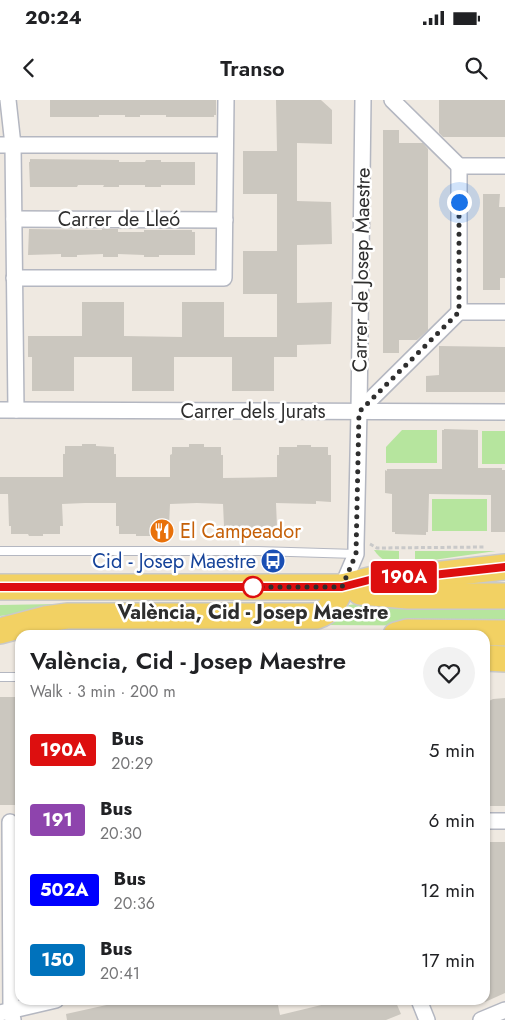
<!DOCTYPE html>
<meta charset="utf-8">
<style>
:root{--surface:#fff;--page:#f2f2f2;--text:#202124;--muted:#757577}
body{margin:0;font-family:Jost,sans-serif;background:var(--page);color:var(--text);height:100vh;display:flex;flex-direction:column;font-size:19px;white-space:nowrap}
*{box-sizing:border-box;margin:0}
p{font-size:16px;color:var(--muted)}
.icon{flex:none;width:28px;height:28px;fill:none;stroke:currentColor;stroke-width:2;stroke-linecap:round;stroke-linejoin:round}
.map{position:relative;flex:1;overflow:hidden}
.panel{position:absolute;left:15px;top:530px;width:475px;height:375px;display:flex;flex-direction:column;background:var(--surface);border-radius:15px;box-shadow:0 1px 4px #0004}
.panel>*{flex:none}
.badge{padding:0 10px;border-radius:4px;font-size:18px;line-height:32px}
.you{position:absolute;width:25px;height:25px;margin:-12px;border:4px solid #fff;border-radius:50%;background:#1a73e8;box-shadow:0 0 0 8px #1a73e833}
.map>.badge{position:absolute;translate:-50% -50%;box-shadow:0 0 0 2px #fff}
.round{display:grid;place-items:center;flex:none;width:52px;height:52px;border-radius:26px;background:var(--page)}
.summary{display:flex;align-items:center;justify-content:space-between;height:85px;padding:0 15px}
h1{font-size:24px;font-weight:600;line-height:38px}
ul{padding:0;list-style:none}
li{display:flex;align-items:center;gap:15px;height:70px;padding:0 15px}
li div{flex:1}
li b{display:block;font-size:19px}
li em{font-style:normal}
li .badge{min-width:55px;font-weight:700;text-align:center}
.status{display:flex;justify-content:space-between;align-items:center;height:35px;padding:0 25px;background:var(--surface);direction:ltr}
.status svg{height:14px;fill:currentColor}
header{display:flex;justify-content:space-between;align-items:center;height:65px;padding:0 15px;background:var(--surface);font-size:22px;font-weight:600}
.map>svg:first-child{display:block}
</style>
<div class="status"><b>20:24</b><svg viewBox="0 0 49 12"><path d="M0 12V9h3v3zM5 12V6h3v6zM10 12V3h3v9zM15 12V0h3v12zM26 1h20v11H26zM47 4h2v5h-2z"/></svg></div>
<header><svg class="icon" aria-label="back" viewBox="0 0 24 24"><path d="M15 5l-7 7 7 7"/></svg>Transo<svg class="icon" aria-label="search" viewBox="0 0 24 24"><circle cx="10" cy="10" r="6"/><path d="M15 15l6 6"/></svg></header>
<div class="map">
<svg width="505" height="920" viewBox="0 0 505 920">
<rect width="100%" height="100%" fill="#efe9e1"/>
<g fill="#b6e59e">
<polygon points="402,330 437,330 437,363 386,363 386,347"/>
<rect x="482" y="331" width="23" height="33"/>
<rect x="432" y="399" width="55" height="32"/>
<path d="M374 450 399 451V463C387 463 381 460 374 450Z"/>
<polygon points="415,451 496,451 419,462 415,462"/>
<polygon points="58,504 59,508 0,516 0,505"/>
<polygon points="356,504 505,504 505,526 320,525 341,512 349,505"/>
</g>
<g fill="#cbc7bf">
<polygon points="50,0 216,0 216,15 214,15 214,17 166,17 166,15 140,15 140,17 125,17 125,15 99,15 99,17 50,17"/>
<polygon points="276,0 321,0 332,10 332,44 297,43 297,101 331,102 332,144 297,145 297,203 332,202 331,244 297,245 297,257 274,257 274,291 232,291 232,257 174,257 174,291 132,291 132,257 74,257 74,291 32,291 32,257 28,257 28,236 82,236 82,202 124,202 124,236 182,237 182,202 224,202 224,237 277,237 277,194 243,194 243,151 277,151 277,94 243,94 243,51 277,51"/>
<polygon points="439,0 505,0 505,37 443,37 439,33"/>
<polygon points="383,30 399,30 399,43 423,43 428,49 428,230 417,240 399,240 399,253 383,253"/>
<polygon points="30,59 119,60 119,62 145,62 146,60 161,60 161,62 195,62 195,85 161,85 161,87 145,87 145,85 119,85 119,87 103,87 104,85 78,85 77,87 30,87 29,62 30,62"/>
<polygon points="483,94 500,94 499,107 505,107 505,178 500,178 500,190 483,190"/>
<polygon points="29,129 102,130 102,129 118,129 118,132 144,132 144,130 192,130 192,132 195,132 195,155 159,155 159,157 144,157 144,155 118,154 118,157 103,157 103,154 77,155 77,157 61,157 61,154 28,155"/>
<polygon points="439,246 505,247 505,292 426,292 426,276 439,275"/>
<polygon points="444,329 478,330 478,368 502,368 502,370 505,370 505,432 491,432 491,395 429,394 428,432 426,432 426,435 395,434 395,432 392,432 392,394 385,393 385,370 387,371 387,369 442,369 442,330 444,330"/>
<polygon points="82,344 96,344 96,346 114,347 114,354 116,354 116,377 170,377 170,355 172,354 172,347 189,347 189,344 204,344 204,347 221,347 221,355 223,355 223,378 277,377 277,355 279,355 279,347 297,347 297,345 311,345 311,347 328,347 328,355 331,355 331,402 316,401 316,404 276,403 277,427 275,426 275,434 258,434 258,437 244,437 244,434 226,434 226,426 224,426 223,404 197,403 170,404 169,426 167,426 167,434 150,434 150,436 136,436 136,434 119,434 119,426 116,426 116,403 85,403 62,404 63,426 60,426 60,434 43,434 43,436 29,436 28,434 11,434 11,426 9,426 8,394 0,394 0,377 63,377 63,354 65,354 65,346 82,346"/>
<polygon points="0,597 15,597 15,600 20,600 20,702 15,702 15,705 0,705"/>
<polygon points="505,598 505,706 490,706 490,703 485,703 485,603 493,599"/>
<polygon points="485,742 505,742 505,893 485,902"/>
<polygon points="129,900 277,900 280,915 342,900 395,900 401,914 386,920 67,920 66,914"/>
</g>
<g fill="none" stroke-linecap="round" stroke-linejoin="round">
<defs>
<g id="service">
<polyline points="0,451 258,451 356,454"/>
<polyline points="0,577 20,577"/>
</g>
<g id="minor">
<polyline points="8,0 13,45 16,310"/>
<polyline points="392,0 459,66"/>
<polyline points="0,45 225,45"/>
<polyline points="505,66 459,66 459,212 505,212"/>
<polyline points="14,119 225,120"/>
<polyline points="14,178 224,178 226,0"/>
<polyline points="0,310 505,312"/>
<polyline points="359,311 459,212"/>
<polyline points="342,487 356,454 356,445 359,311 363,0"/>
<polyline points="485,721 505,721"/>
<polyline points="10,722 11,911 13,920"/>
<polyline points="419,900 427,920"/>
<polyline points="0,913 56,900"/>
<polyline points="481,920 505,910"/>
</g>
<g id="primary">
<polyline points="0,487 342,487 377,478 424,476 505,467"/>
<polyline points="360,492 408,496 505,496"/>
<path d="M0 531 45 519 67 516H317C332 511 335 501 342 487"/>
<polyline points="396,535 407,532 505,533"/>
<polyline points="485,558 505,559"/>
</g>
</defs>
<use href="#service" stroke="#b4b7c1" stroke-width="10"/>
<use href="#minor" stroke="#b4b7c1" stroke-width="18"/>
<use href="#primary" stroke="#c9c9c9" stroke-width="28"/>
<polyline stroke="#c9c9c9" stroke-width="3" stroke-dasharray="4 2.5" stroke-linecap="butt" points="370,444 377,448 485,447"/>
<use href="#service" stroke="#fff" stroke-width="8"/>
<use href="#minor" stroke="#fff" stroke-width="15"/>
<use href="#primary" stroke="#f2d163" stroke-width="25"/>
</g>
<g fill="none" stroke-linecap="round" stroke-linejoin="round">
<defs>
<polyline id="line" points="0,487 342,487 377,478 424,476 505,467"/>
</defs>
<use href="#line" stroke="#fff" stroke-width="11"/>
<use href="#line" stroke="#dd0f0f" stroke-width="8"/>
<polyline stroke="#2e2e2e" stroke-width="5" stroke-dasharray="0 9" points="253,487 342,487 356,454 359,312 459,212 459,102"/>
</g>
<defs>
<symbol id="restaurant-disc" viewBox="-11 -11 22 22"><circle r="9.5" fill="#e8710a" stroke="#fff"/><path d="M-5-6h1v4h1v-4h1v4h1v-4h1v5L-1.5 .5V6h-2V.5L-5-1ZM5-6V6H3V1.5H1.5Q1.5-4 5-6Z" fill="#fff"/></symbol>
<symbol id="bus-disc" viewBox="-11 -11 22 22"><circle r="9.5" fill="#1a4fb4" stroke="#fff"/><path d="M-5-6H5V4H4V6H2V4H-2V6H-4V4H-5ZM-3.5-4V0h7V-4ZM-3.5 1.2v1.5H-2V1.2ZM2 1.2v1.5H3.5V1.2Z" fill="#fff"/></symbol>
</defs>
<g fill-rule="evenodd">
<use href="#restaurant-disc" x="148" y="417" width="28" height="28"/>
<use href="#bus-disc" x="259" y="447" width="28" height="28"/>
</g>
<circle fill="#fff" stroke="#dd0f0f" stroke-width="2.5" cx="253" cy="487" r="10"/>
<g text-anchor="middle" stroke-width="5" stroke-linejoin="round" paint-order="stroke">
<g font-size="20" fill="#2e2e2e" stroke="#fff">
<text x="119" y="126">Carrer de Lleó</text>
<text transform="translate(361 170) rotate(-89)" y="7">Carrer de Josep Maestre</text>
<text x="253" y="318">Carrer dels Jurats</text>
</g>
<g font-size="20" fill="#c56008" stroke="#fff" text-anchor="start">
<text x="180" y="438">El Campeador</text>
</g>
<g font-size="20" fill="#164399" stroke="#fff" text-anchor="end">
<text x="256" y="468">Cid - Josep Maestre</text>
</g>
<g font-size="20" font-weight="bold" fill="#2e2e2e" stroke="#fff">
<text x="253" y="519">València, Cid - Josep Maestre</text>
</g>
</g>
</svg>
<div class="you" style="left:459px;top:102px"></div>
<b class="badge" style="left:404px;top:477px;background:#dd0f0f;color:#fff">190A</b>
<section class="panel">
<div class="summary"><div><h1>València, Cid - Josep Maestre</h1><p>Walk · 3 min · 200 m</p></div><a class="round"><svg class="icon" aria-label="heart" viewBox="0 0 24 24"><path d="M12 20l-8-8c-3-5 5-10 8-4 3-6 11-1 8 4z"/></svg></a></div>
<ul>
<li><span class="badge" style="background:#dd0f0f;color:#fff">190A</span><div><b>Bus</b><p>20:29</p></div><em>5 min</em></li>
<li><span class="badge" style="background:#8e44ad;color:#fff">191</span><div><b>Bus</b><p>20:30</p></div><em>6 min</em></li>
<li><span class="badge" style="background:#00f;color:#fff">502A</span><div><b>Bus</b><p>20:36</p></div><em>12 min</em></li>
<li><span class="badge" style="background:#0072bc;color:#fff">150</span><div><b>Bus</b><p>20:41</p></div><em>17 min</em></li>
</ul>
</section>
</div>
